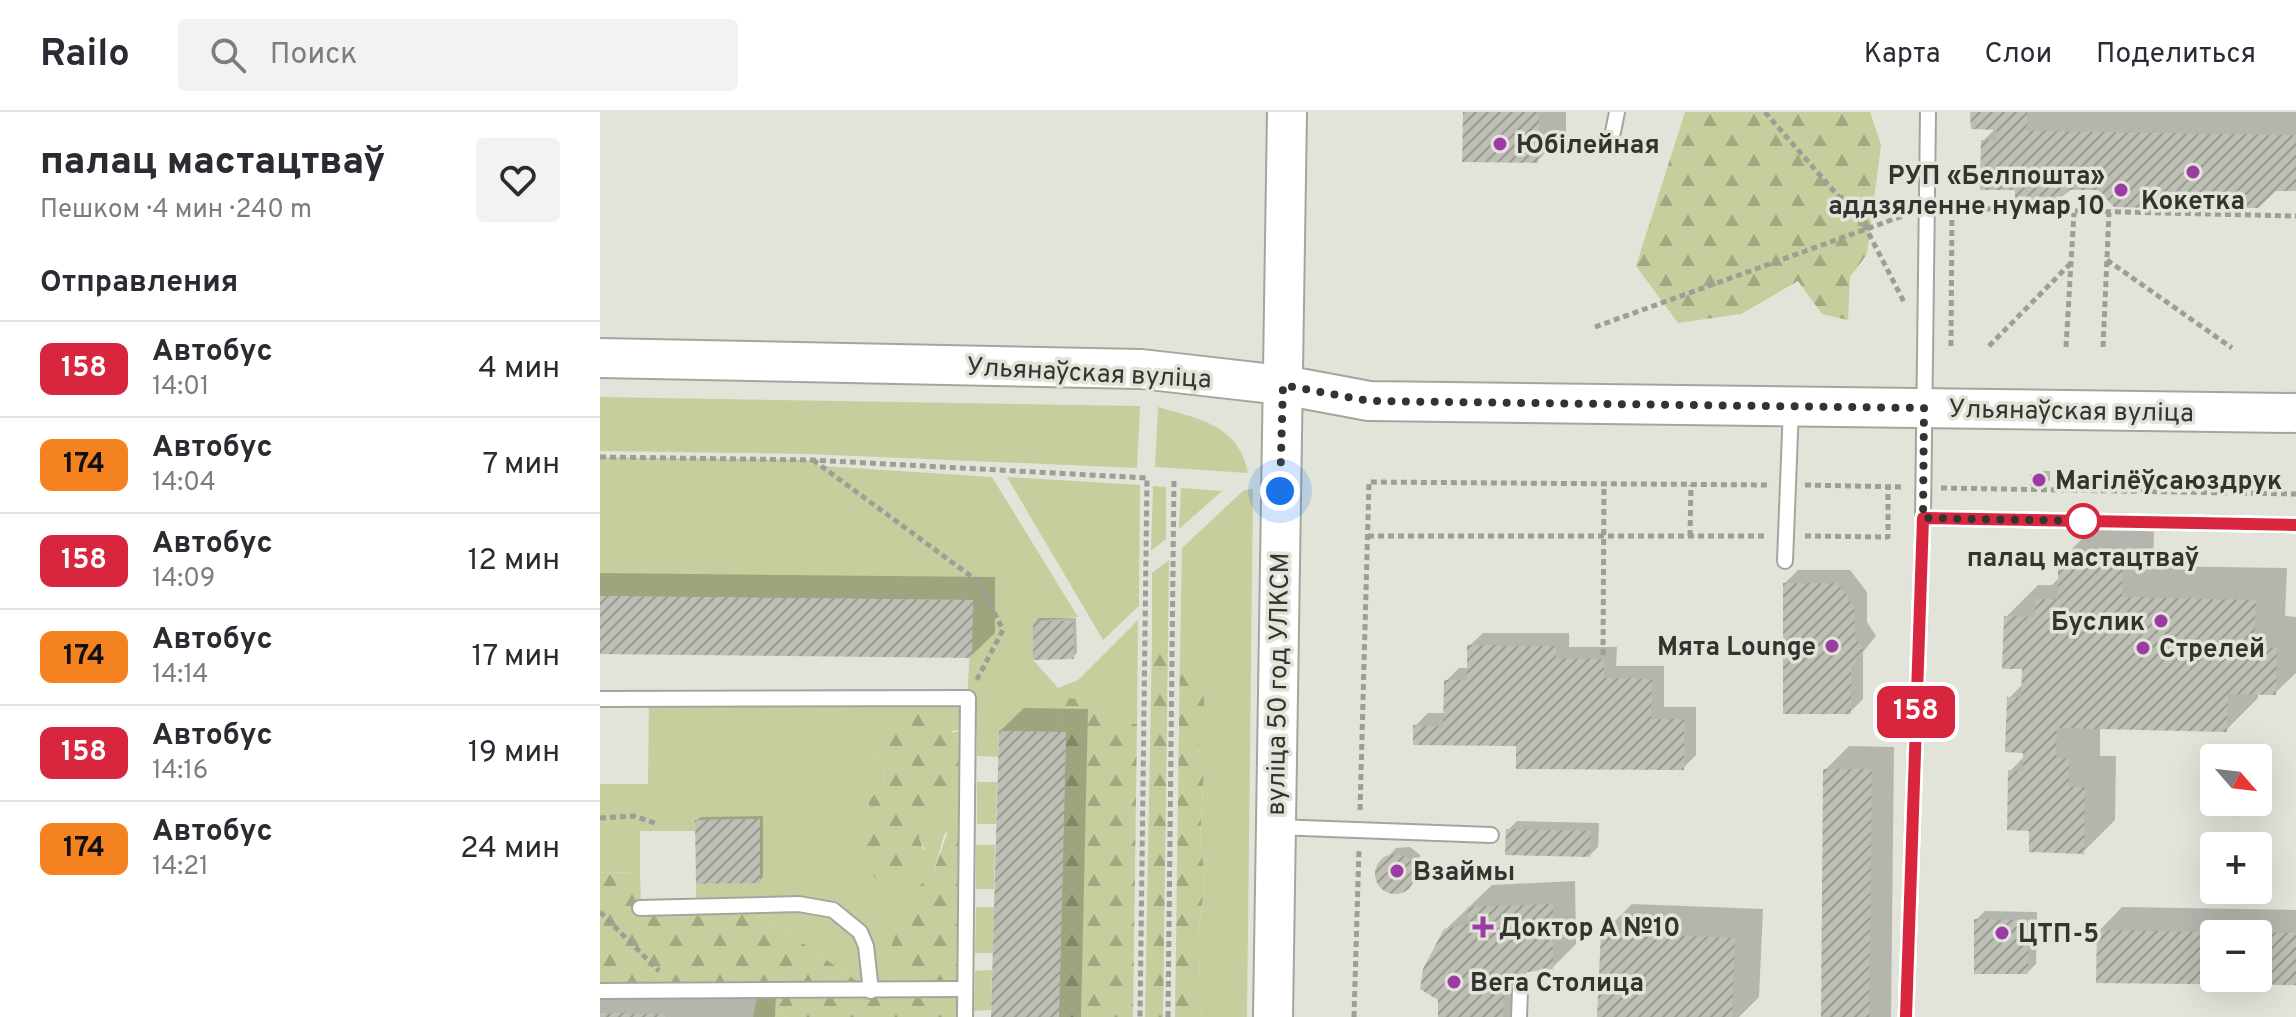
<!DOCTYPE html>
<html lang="ru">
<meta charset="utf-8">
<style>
:root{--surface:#fff;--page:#f2f2f3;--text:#2b2b33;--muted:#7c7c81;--line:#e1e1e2}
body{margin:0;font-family:Overpass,sans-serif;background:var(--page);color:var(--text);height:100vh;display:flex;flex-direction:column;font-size:30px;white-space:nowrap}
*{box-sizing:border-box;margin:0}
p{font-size:26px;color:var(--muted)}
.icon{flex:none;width:44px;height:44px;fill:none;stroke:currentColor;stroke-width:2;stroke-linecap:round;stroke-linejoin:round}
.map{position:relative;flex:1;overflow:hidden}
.details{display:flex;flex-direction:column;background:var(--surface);width:600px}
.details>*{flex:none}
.badge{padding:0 16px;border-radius:12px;font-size:28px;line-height:52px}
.needle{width:52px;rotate:118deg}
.fabs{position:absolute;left:1600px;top:632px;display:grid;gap:16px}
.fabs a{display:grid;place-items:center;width:72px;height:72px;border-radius:8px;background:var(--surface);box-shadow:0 8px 32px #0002;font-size:40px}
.you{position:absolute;width:40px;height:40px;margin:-20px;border:6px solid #fff;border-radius:50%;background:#1a73e8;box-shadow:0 0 0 12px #1a73e833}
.map>.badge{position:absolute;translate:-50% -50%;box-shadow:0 0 0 4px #fff}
h2{padding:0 40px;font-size:30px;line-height:72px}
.round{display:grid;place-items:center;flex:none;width:84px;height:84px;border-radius:8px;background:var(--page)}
.headline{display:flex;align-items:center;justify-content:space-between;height:136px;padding:0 40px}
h1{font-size:38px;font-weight:800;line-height:60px}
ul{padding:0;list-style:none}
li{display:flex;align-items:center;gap:24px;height:96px;padding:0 40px;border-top:2px solid var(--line)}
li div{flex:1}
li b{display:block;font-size:30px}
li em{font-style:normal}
li .badge{min-width:88px;font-weight:700;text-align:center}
header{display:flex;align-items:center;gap:48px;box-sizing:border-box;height:112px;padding:0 40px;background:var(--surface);border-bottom:2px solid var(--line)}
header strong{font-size:38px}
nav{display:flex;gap:44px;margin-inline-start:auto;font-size:28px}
.search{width:560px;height:72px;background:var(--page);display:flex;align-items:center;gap:20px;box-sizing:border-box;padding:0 28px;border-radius:8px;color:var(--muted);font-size:30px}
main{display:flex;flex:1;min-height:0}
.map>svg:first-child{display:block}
</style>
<header>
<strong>Railo</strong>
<div class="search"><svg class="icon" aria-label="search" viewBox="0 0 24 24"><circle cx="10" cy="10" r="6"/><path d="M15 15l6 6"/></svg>Поиск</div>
<nav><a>Карта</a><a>Слои</a><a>Поделиться</a></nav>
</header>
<main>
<section class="details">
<div class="headline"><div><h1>палац мастацтваў</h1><p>Пешком · 4 мин · 240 m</p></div><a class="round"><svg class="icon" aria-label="heart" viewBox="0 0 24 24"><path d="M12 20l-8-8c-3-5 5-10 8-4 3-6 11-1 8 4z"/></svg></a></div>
<h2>Отправления</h2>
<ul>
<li><span class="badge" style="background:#d7263d;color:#fff">158</span><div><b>Автобус</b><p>14:01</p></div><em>4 мин</em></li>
<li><span class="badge" style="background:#f58220;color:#111">174</span><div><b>Автобус</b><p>14:04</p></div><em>7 мин</em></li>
<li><span class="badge" style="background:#d7263d;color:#fff">158</span><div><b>Автобус</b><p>14:09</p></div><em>12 мин</em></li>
<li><span class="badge" style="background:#f58220;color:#111">174</span><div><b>Автобус</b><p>14:14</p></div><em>17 мин</em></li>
<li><span class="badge" style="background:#d7263d;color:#fff">158</span><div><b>Автобус</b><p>14:16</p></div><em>19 мин</em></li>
<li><span class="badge" style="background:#f58220;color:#111">174</span><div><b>Автобус</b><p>14:21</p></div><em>24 мин</em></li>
</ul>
</section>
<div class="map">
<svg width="1696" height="905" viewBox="0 0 1696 905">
<defs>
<pattern id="forest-firs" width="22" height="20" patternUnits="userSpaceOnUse" patternTransform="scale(2)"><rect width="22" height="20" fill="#c7ce9e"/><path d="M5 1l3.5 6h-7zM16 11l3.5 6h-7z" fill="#a2a881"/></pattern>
<pattern id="building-hatch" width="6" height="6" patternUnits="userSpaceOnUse" patternTransform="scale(2)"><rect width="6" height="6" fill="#bdbfb5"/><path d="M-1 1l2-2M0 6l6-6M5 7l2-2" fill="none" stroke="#9a9c94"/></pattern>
</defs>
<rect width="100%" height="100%" fill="#e2e4da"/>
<g fill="#c7ce9e">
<polygon points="0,285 540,294 537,356 209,342 0,339"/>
<path d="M558 295C598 307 639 312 648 361L555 355Z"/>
<polygon points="0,345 212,348 221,354 392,365 478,505 433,509 433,548 458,576 478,568 538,508 537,612 510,608 491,589 458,595 466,620 399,619 398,645 377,644 377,617 367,616 271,637 285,656 283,673 269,689 269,720 259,745 325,738 319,726 335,690 357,687 367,677 367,699 344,723 334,759 309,785 288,846 297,858 330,878 271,879 191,823 139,794 96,795 96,772 160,770 159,707 96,708 95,719 40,719 40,761 0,760 0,672 48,672 49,587 367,586 373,488 0,484"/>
<polygon points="407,365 540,373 539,494 503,528"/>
<polygon points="553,374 566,375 566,427 551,439"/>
<polygon points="581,376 622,379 579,417"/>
<polygon points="653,377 647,905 602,905 597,880 600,857 597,836 605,765 600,728 604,659 598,645 599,620 606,607 595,554 580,540 582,436 644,378"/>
<polygon points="569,448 568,534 552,525 552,461"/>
<polygon points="377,670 397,670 396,712 377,712"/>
<polygon points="376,733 395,733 394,777 376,777"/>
<polygon points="376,795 394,795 393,841 375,841"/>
<polygon points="392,858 391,898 374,899 375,859"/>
<polygon points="158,880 186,905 153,905"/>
</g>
<g fill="url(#forest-firs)">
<polygon points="1085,0 1270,0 1281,33 1267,142 1250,165 1248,208 1222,202 1198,169 1141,202 1078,211 1036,154"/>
<polygon points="552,525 568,534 563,905 545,905"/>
<polygon points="580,540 595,554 603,580 606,607 599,620 598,645 604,658 600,728 605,765 597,836 600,857 597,880 602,905 575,905"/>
<polygon points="467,586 491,589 510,608 537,612 533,905 459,905 466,620 458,595"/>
<path d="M316 599 343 606 353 621 367 616V677L357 687 335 690 319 726C327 743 324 754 312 769L279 770 259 745 269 720V688L283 673 285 656 271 637 286 604Z"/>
<polygon points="367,699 365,905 186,905 158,880 0,879 0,760 40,761 41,796 139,794 191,823 271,879 328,877 297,858 287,846 309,785 334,759 353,705"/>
</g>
<g fill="#0003" fill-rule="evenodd">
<polygon points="865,0 966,0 966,20 937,49"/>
<polygon points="1372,0 1696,0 1696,77 1417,76 1383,29 1396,16"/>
<polygon points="1436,359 1450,359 1450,368 1446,372 1432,363"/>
<polygon points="1492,417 1554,418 1553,454 1687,456 1685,504 1696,505 1696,561 1675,581 1658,581 1658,586 1626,618 1500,615 1500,644 1516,644 1515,708 1483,740 1431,717 1410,659 1425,644 1409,586 1424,571 1424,555 1406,505 1438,473 1452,473 1460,465 1460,449"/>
<polygon points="1198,458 1250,458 1267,480 1267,510 1276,524 1263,540 1263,587 1250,600 1185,471"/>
<polygon points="0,461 395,465 395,521 371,544 0,540"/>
<polygon points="439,506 476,506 477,541 473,545 435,510"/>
<polygon points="883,521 969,521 969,535 1017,535 1016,554 1064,554 1064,595 1096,595 1096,643 1083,656 815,614 828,601 846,601 846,569 859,556 869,556 869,534"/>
<polygon points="424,596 488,597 481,905 393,905 400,619"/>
<polygon points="1249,634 1294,635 1291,905 1223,905 1225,658"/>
<polygon points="163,704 163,765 159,769 97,708 101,705"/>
<polygon points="917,709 999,711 998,735 990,743 908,718"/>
<polygon points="810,735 820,743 822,758 804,778 789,780 779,771 777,757 796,736"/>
<polygon points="975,769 976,832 953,855 926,858 926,905 840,905 845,818 892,773"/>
<polygon points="1032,792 1163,797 1159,885 1139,905 999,905 1003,821"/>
<path d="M1522 795 1696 798V871L1498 869 1499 819ZM1614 822H1658V866H1614Z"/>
<polygon points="1385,799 1437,800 1436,852 1428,860 1376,808"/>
<polygon points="0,878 176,881 175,905 0,905"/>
</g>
<g fill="url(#building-hatch)">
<polygon points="863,0 939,0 938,51 862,50"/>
<polygon points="1370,0 1427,0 1427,19 1696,23 1696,79 1676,79 1658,96 1617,96 1603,81 1568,80 1552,96 1514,95 1498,78 1470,78 1448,96 1415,96 1415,78 1380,78 1381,28 1396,28 1397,18 1371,17"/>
<rect x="1430" y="362" width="17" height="12"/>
<polygon points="1458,448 1523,449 1522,485 1656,488 1654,535 1677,536 1676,583 1628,582 1627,620 1457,616 1456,646 1469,646 1469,675 1485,675 1484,742 1429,740 1429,719 1407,718 1408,658 1423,659 1423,641 1405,640 1407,585 1421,585 1422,557 1402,557 1404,504 1435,505 1435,487 1458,487"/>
<polygon points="1183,471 1237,471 1254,494 1255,524 1264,539 1251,555 1251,602 1183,602"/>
<polygon points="0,484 373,488 372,546 0,542"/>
<polygon points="433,509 473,509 474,547 433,548"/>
<polygon points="867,533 956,534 956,547 1004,547 1004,566 1052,567 1051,607 1084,607 1084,658 916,657 916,634 813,633 813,613 843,614 844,568 867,568"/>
<polygon points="399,619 466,620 459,905 391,905"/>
<polygon points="1223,657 1272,657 1269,905 1221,905"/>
<polygon points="160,707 160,771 96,772 95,708"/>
<polygon points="906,717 991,719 990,745 905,743"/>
<circle cx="795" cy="762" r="20"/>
<polygon points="953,792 953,857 904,863 903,905 838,905 838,888 820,877 823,857 844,817 869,812 867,795"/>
<polygon points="1374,807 1429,808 1428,862 1374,862"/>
<polygon points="1497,818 1614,820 1614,866 1658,866 1658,820 1696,821 1696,873 1496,871"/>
<polygon points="1001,820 1135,826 1132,905 997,905"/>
<polygon points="0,901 65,902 65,905 0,905"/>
</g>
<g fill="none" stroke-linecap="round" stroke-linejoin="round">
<defs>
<g id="lane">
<polyline points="1013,20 1017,0"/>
<polyline points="1323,406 1696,413"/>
<polyline points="1185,449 1191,295"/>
<polyline points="0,587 368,586 365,905"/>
<polyline points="675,715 891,723"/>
<polyline points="40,796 199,792 233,798 260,820 266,834 271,879"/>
<polyline points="0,879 365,877"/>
<polyline points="919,905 920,877"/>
<polyline points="1306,905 1323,406 1328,0"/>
</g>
<g id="secondary">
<polyline points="0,246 541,257 683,273 769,289 1696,301"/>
<polyline points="673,905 687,0"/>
</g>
</defs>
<use href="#lane" stroke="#a4a69d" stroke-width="18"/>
<use href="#secondary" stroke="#a4a69d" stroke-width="42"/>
<g stroke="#9d9f97" stroke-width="5" stroke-dasharray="6 4" stroke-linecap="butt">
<polyline points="1165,0 1266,116 1305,192"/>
<polyline points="1345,96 1696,104"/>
<polyline points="1507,148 1632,236"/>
<polyline points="995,215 1308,102"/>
<polyline points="1351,234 1352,96"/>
<polyline points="1389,234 1470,152"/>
<polyline points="1466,235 1474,101"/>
<polyline points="1503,235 1509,101"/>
<polyline points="0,345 212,348 547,366 540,905"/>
<polyline points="213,348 379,470 403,518 375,571"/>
<polyline points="1205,373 1303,375"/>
<polyline points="1341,376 1696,382"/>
<polyline points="768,424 1167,424"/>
<polyline points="1090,424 1091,373"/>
<polyline points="1205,424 1288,425 1288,374"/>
<polyline points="1003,543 1004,373"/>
<polyline points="760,698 769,370 1171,373"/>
<polyline points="0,706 34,704 55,711"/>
<polyline points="0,800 59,859"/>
<polyline points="568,905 574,367"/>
<polyline points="754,905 759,736"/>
</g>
<use href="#lane" stroke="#fff" stroke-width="14"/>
<use href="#secondary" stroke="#fff" stroke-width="38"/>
</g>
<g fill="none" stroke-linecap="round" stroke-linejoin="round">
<defs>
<polyline id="line" points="1306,905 1323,406 1696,413"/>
</defs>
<use href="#line" stroke="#fff" stroke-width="18"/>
<use href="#line" stroke="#d7263d" stroke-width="12"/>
<polyline stroke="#333430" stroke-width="8" stroke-dasharray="0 14.4" points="680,379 683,273 769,289 1324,296 1323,406 1483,409"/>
</g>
<g fill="#9c3ba3" stroke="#e2e4da" stroke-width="3">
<circle cx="900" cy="32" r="8"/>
<circle cx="1593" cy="60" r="8"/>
<circle cx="1521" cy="78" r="8"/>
<circle cx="1439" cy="368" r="8"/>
<circle cx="1561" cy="509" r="8"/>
<circle cx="1232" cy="534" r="8"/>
<circle cx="1543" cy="536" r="8"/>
<circle cx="797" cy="759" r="8"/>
<path d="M879 803h8v8h8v8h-8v8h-8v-8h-8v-8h8z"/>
<circle cx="1402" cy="821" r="8"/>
<circle cx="854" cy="870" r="8"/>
</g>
<circle fill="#fff" stroke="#d7263d" stroke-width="4" cx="1483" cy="409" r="16"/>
<g text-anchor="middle" stroke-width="7" stroke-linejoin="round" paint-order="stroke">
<g font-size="26" font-weight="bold" fill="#333430" stroke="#e2e4da" text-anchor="start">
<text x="916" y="41">Юбілейная</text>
<text x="1505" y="72" text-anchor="end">РУП «Белпошта»<tspan x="1505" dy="30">аддзяленне нумар 10</tspan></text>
<text x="1593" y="97" text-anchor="middle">Кокетка</text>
<text x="1455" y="377">Магілёўсаюздрук</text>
<text x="1545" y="518" text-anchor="end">Буслик</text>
<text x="1216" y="543" text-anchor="end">Мята Lounge</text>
<text x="1559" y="545">Стрелей</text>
<text x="813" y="768">Взаймы</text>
<text x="899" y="824">Доктор А №10</text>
<text x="1418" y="830">ЦТП-5</text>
<text x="870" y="879">Вега Столица</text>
</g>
<g font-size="26" fill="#333430" stroke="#e2e4da">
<text transform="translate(489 260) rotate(3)" y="9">Ульянаўская вуліца</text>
<text transform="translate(1471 298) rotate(1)" y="9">Ульянаўская вуліца</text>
<text transform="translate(677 572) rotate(-89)" y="9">вуліца 50 год УЛКСМ</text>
</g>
<g font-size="26" font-weight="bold" fill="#333430" stroke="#e2e4da">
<text x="1483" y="454">палац мастацтваў</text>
</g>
</g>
</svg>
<div class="fabs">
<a><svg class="needle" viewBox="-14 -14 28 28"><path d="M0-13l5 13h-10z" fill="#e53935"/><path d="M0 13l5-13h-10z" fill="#7c7c81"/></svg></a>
<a>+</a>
<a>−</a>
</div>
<div class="you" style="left:680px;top:379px"></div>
<b class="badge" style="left:1316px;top:600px;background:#d7263d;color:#fff">158</b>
</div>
</main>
